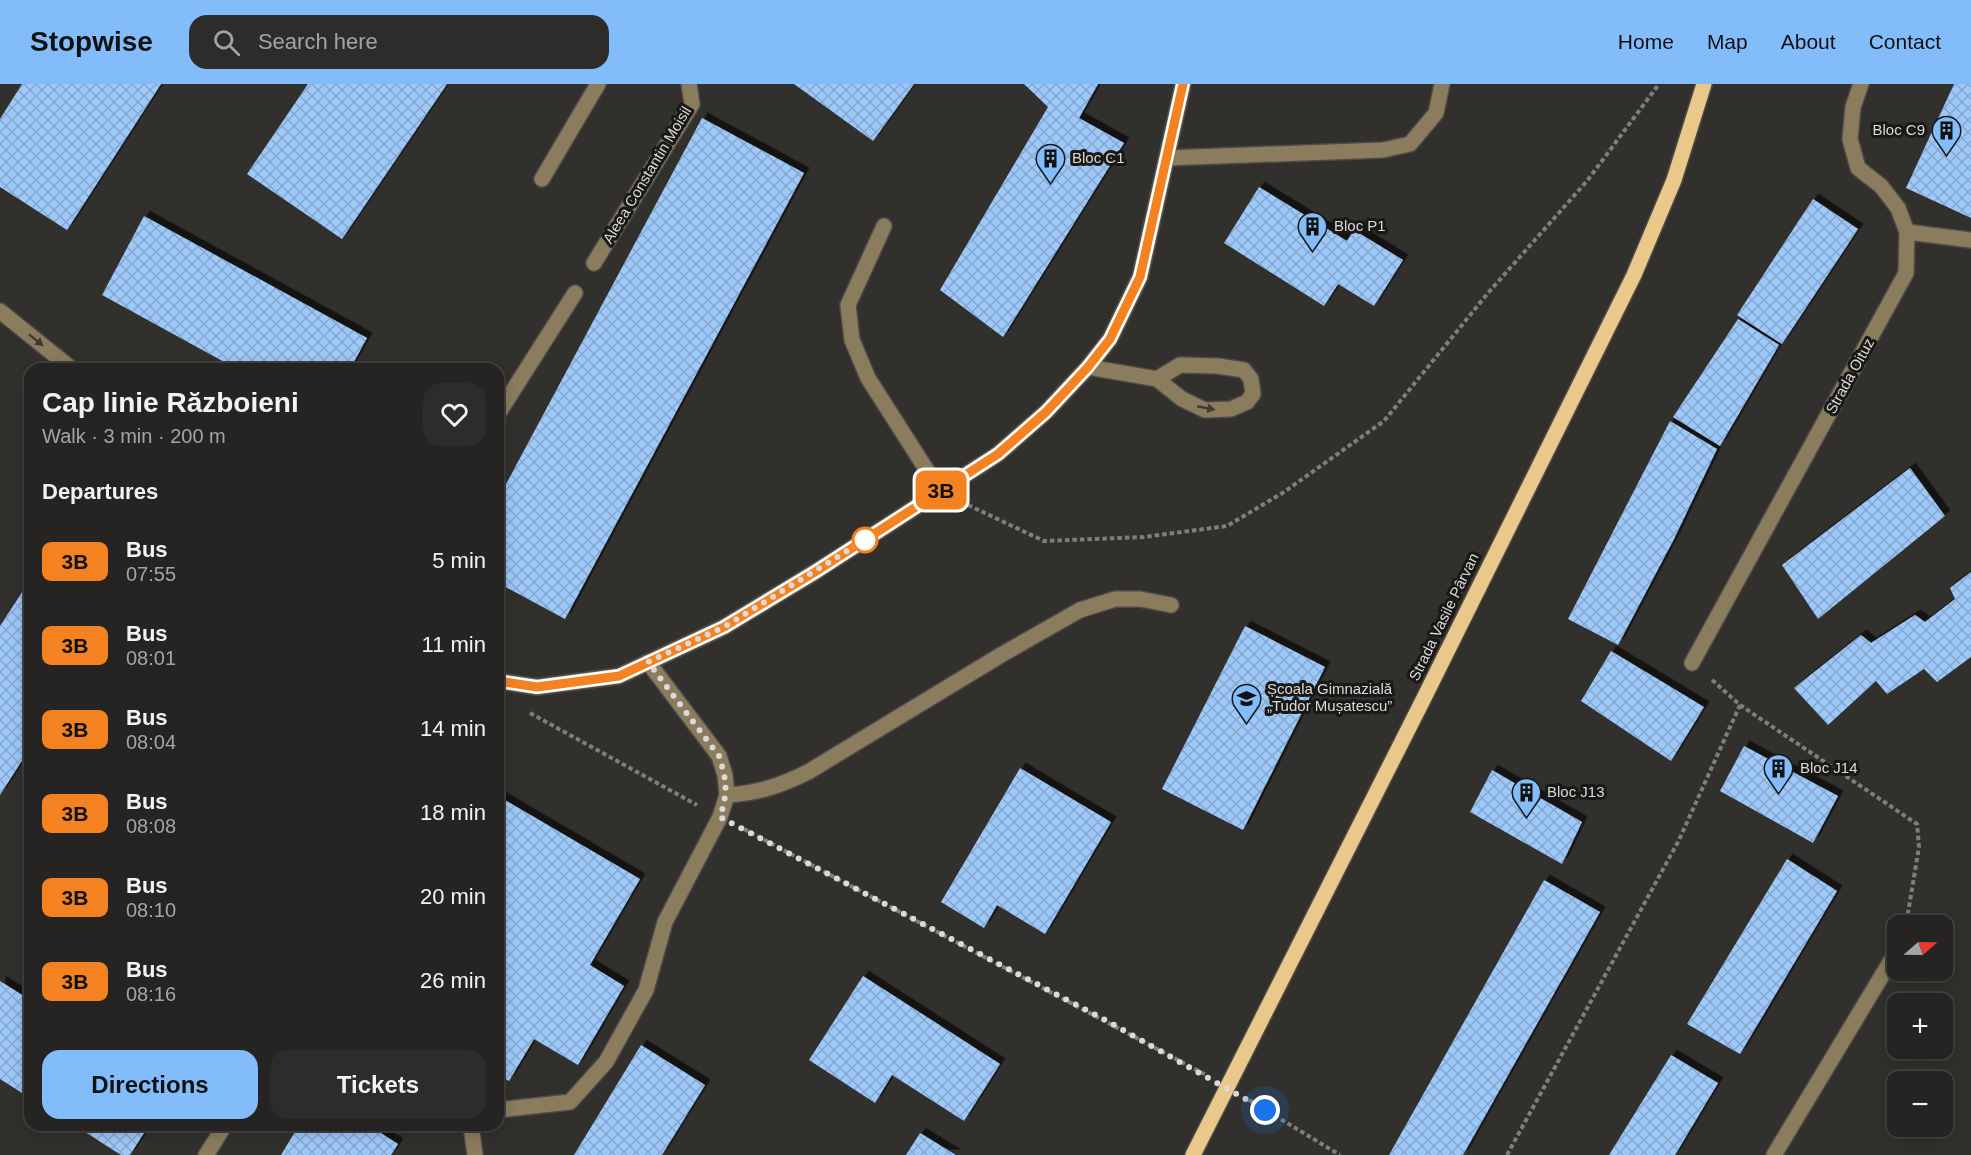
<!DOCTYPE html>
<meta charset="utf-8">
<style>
:root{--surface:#252422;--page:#2d2c2a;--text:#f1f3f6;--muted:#a3a4a5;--line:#424140;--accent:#83bcfb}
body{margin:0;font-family:Helvetica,sans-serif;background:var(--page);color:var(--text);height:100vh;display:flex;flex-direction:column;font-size:22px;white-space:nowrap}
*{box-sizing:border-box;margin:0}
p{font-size:20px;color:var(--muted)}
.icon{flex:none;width:33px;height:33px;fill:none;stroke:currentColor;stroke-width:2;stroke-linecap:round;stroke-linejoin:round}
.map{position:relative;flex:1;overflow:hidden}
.details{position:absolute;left:24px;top:279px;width:480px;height:768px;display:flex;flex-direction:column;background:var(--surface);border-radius:18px;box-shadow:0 3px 15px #0003,0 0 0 2px var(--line)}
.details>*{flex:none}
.badge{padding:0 12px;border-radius:9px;font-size:21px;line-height:39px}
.needle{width:39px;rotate:70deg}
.controls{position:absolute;left:1887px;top:831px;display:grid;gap:12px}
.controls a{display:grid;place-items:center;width:66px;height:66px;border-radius:12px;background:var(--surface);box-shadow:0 3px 15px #0003,0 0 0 2px var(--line);font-size:30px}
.you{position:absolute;width:30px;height:30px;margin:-15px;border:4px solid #fff;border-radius:50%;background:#1a73e8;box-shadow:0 0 0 9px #1a73e833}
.map>.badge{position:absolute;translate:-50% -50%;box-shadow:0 0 0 3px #fff}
h2{padding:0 18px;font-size:22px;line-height:54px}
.round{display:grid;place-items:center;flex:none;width:63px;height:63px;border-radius:18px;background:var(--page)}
.overview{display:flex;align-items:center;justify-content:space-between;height:102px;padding:0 18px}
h1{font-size:28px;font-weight:700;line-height:45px}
.cta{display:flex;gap:12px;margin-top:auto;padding:12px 18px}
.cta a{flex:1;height:69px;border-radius:18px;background:var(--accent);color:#111;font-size:24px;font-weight:700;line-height:69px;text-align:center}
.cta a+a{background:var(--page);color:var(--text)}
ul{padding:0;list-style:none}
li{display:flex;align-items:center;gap:18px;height:84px;padding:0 18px}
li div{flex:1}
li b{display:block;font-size:22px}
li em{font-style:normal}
li .badge{min-width:66px;font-weight:700;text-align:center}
header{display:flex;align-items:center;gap:36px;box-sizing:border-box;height:84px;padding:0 30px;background:var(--accent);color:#111}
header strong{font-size:28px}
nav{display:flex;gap:33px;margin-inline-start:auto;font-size:21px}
.search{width:420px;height:54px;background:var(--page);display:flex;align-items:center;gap:15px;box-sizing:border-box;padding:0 21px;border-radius:18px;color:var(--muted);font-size:22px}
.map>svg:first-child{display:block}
</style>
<header>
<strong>Stopwise</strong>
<div class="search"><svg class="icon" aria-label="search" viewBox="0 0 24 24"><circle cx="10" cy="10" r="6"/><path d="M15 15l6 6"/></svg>Search here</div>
<nav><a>Home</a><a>Map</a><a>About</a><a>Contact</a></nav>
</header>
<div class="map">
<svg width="1971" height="1071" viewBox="0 0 1971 1071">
<defs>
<pattern id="building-cross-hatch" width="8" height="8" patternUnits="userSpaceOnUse" patternTransform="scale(1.5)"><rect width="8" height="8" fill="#9dc9fa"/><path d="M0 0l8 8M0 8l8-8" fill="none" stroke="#86a7cc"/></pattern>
<filter id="shadow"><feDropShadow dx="5.5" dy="-5.5" stdDeviation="0" flood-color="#0009"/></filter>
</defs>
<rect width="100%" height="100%" fill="#31302d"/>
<g fill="url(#building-cross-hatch)" filter="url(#shadow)">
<polygon points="22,0 161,0 67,146 0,103 0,35"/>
<polygon points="308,0 447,0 342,155 247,90"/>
<polygon points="794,0 914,0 873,57"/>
<polygon points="1024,0 1098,0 1079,34 1124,59 1003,253 940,206 1048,23"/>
<polygon points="1954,0 1971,0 1971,134 1906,104"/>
<polygon points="702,34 804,89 565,535 498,499 498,415"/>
<polygon points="1259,103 1347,157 1354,146 1403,176 1374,222 1338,200 1324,222 1224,159"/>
<polygon points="1813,115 1858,145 1782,260 1737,231"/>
<polygon points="144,132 367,254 350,285 237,285 102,211"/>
<polygon points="1738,235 1779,261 1720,362 1673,333"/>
<polygon points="1670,337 1717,365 1674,455 1618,561 1568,535"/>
<polygon points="1910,384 1945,432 1818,535 1782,481"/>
<polygon points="1971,488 1971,573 1937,598 1924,585 1887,610 1876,597 1828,641 1794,604 1861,551 1871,559 1915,531 1925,538 1955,515 1950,504"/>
<polygon points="30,496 30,664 0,711 0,542"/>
<polygon points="1245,542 1325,583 1243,746 1162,705"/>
<polygon points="1611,567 1704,623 1671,677 1581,617"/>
<polygon points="1744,662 1838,712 1813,759 1720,707"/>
<polygon points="1020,684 1111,738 1045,850 997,821 984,844 941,818"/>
<polygon points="1492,686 1582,738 1562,780 1470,728"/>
<polygon points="498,712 640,795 590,881 624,902 578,981 534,955 509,997 498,991"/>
<polygon points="1787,775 1837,807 1740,970 1687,940"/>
<polygon points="1544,796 1600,828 1463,1071 1389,1071"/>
<polygon points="863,892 1000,980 964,1037 892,991 875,1019 809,976"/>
<polygon points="0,897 30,916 30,1014 0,995"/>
<polygon points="641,961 705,1001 662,1071 574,1071"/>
<polygon points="1671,971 1718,999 1675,1071 1609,1071"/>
<polygon points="74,1041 149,1041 130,1071 121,1071"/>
<polygon points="299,1041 368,1041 398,1060 391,1071 281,1071"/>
<polygon points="920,1049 956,1071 906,1071"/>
</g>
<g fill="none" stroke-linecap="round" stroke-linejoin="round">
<defs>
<g id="minor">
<polyline points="1167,74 1383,66 1410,60 1436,29 1442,0"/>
<polyline points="542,95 598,0"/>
<polyline points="884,142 848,221 852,256 868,294 940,407"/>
<polyline points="1907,148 1971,156"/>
<polyline points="594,179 692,20 689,0"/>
<polyline points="0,227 72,285"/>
<polyline points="1088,283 1157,295 1182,315 1205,326 1231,325 1247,318 1253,310 1251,295 1244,286 1218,282 1180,281 1157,295"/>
<polyline points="498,330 575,209"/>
<polyline points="1692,579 1906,189 1907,148 1898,124 1881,102 1858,84 1850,55 1853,23 1861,0"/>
<polyline points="498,597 537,603 619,592 724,543 815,488 998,370 1046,328 1088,283 1110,255 1140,193 1183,0"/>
<path d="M727 711C758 709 780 702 808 688L1001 571 1080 526 1115 515H1140L1171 521"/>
<polyline points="498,1026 570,1018 606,978 646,906 665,838 720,733 727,711 725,691 719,672 648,578"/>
<polyline points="471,1041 475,1071"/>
<polyline points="206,1071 225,1041"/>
<polyline points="1774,1071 1898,865"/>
</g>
<polyline id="major" points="1193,1071 1423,616 1634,191 1674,96 1704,0"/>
</defs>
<use href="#minor" stroke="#4c4b48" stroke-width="18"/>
<use href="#major" stroke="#4c4b48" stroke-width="18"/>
<g stroke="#7f7e7b" stroke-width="4" stroke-dasharray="4.5 3" stroke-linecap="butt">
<polyline points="968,421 1044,457 1144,453 1227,442 1284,408 1384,337 1488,209 1587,97 1659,0"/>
<polyline points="1740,621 1917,740 1919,763 1906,841"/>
<polyline points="530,629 697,721"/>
<polyline points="744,745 1206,991"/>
<polyline points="1249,1016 1340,1071"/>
<polyline points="1507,1071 1679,756 1740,621 1711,595"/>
</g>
<use href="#minor" stroke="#8c7c5e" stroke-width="15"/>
<use href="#major" stroke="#e9c889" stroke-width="15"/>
</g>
<defs><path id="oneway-solid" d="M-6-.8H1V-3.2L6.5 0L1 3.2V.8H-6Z" transform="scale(1.5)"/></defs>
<g fill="#413b2f">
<use href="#oneway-solid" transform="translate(36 256) rotate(39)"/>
<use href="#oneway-solid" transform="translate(1206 324) rotate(11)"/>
</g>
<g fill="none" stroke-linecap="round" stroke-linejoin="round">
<defs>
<polyline id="line" points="498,597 537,603 619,592 724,543 815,488 998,370 1046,328 1088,283 1110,255 1140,193 1183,0"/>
</defs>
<use href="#line" stroke="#fff" stroke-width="14"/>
<use href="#line" stroke="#f58220" stroke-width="9"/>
<path stroke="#dbdad8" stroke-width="6" stroke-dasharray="0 10.8" d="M865 456 724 543 648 578 719 672C727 698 728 707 720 733L1107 937 1265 1026"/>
</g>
<defs>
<symbol id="building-pin" viewBox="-11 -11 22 30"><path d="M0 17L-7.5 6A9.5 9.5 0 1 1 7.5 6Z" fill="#83bcfb" stroke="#181816"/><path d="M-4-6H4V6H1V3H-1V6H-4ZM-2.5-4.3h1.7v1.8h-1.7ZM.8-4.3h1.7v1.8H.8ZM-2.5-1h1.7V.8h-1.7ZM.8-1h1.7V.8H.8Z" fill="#111"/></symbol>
<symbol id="school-pin" viewBox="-11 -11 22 30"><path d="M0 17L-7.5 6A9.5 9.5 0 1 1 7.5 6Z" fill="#83bcfb" stroke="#181816"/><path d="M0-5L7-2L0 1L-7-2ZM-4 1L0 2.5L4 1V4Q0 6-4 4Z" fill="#111"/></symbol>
</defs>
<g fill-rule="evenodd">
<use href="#building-pin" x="1930" y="30" width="33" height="45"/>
<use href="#building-pin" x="1034" y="58" width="33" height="45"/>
<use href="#building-pin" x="1296" y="126" width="33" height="45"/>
<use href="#school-pin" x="1230" y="598" width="33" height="45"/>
<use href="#building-pin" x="1762" y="668" width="33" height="45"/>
<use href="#building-pin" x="1510" y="692" width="33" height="45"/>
</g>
<circle fill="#fff" stroke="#f58220" stroke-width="3" cx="865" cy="456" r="12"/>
<g text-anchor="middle" stroke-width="6" stroke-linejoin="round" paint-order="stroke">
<g font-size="15" fill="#dbdad8" stroke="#181816" text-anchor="start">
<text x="1925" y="51" text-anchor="end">Bloc C9</text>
<text x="1072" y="79">Bloc C1</text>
<text x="1334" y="147">Bloc P1</text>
<text x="1267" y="610">Școala Gimnazială<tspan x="1267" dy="17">„Tudor Mușatescu”</tspan></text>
<text x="1800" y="689">Bloc J14</text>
<text x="1547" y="713">Bloc J13</text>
</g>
<g font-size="15" fill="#dbdad8" stroke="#181816">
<text transform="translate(647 91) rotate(-59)" y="5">Aleea Constantin Moisil</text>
<text transform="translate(1850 292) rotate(-61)" y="5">Strada Oituz</text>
<text transform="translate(1444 533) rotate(-64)" y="5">Strada Vasile Pârvan</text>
</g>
</g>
</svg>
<div class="controls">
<a><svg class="needle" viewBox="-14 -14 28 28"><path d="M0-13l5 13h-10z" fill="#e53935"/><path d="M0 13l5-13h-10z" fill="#a3a4a5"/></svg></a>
<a>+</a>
<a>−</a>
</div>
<div class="you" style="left:1265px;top:1026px"></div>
<b class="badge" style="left:941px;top:406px;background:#f58220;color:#111">3B</b>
<section class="details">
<div class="overview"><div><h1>Cap linie Războieni</h1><p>Walk · 3 min · 200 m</p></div><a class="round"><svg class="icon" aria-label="heart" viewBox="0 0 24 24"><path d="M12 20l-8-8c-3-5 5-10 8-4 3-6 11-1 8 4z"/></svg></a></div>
<h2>Departures</h2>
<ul>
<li><span class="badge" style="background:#f58220;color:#111">3B</span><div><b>Bus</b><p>07:55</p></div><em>5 min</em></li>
<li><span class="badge" style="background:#f58220;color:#111">3B</span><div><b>Bus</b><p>08:01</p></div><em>11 min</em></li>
<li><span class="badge" style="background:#f58220;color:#111">3B</span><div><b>Bus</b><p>08:04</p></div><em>14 min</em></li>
<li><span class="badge" style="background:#f58220;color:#111">3B</span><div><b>Bus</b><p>08:08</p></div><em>18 min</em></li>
<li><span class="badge" style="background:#f58220;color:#111">3B</span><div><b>Bus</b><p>08:10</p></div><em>20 min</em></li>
<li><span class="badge" style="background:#f58220;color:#111">3B</span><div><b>Bus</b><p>08:16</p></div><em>26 min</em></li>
</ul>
<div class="cta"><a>Directions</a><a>Tickets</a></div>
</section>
</div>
